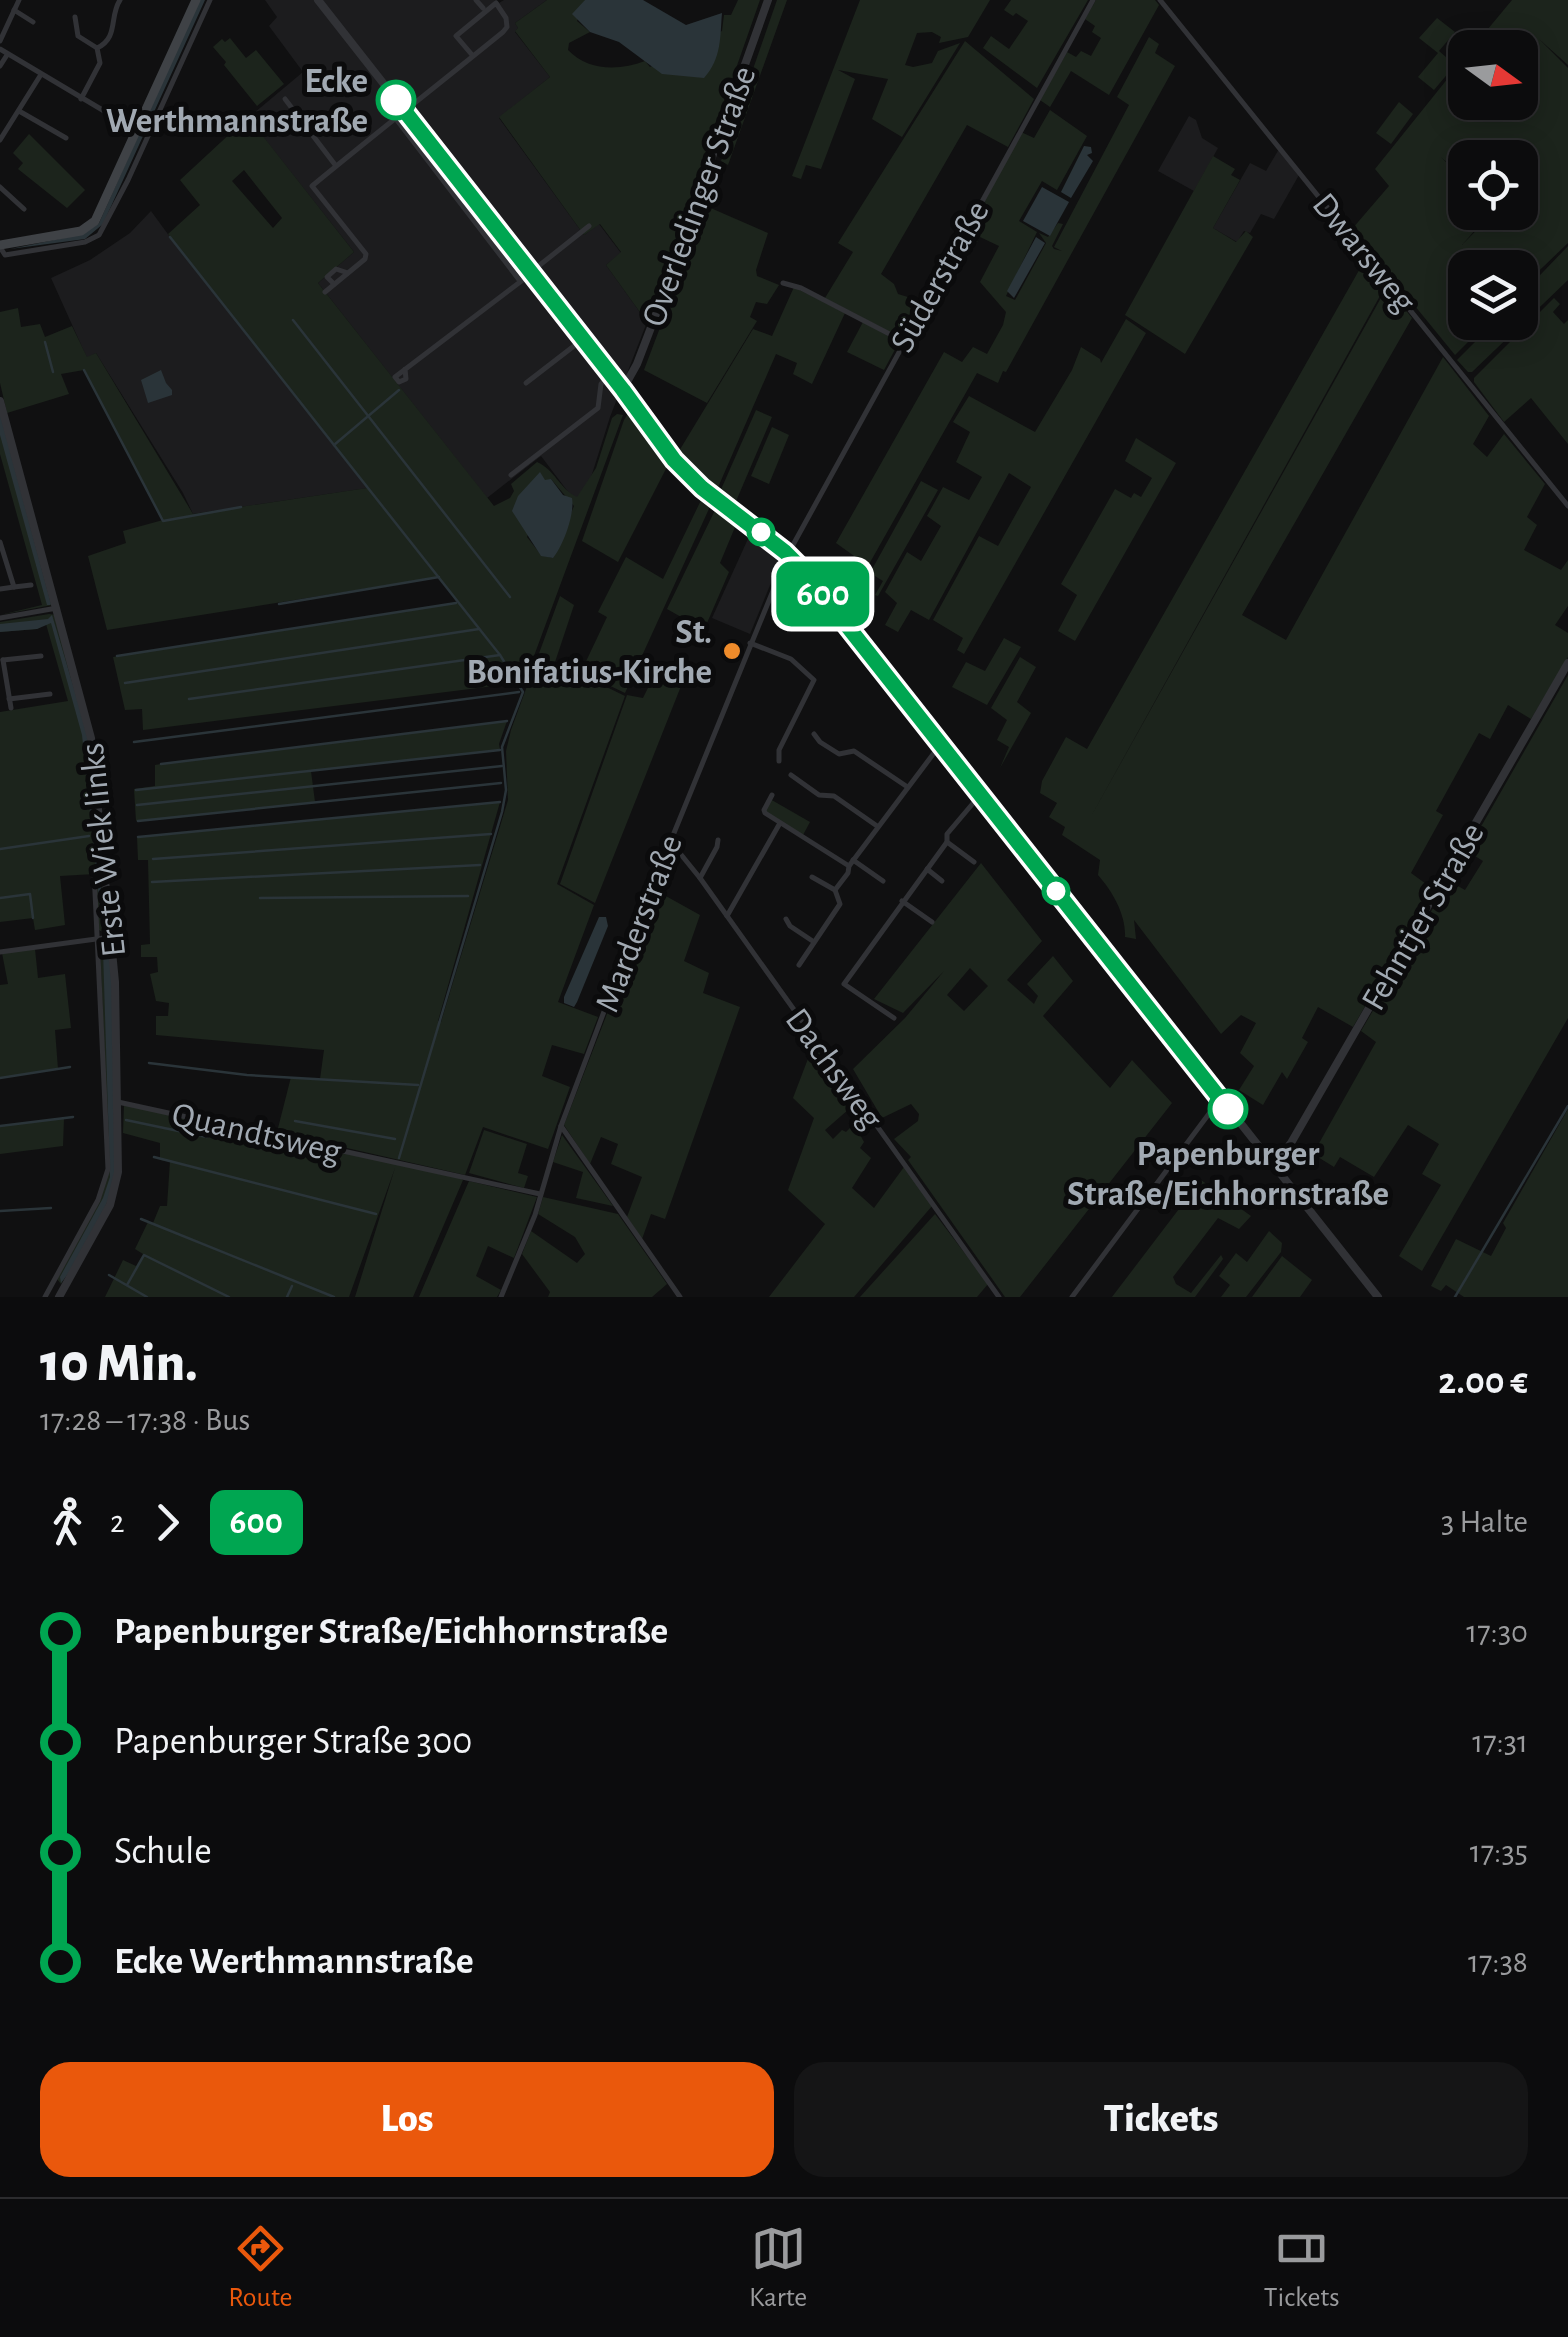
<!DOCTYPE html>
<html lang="de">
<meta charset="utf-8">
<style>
:root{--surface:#0c0c0d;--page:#151516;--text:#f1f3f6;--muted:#9a9b9d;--line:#2c2c2e;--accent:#ea580c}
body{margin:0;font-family:"Alegreya Sans",sans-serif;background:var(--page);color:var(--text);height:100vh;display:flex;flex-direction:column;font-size:38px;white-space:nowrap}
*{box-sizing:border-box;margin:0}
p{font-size:32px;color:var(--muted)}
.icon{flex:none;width:55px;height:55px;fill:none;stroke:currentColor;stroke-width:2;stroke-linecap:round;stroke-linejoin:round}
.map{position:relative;height:1297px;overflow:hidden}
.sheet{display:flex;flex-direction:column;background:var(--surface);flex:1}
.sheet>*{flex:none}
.badge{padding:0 20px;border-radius:15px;font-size:35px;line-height:65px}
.needle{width:65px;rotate:105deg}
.fabs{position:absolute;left:1448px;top:30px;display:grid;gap:20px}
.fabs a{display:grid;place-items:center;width:90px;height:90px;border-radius:20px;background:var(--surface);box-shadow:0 5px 25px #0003,0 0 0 2px var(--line);font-size:50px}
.map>.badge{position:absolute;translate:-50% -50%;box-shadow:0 0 0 5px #fff}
.legs{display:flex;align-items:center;gap:15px;height:110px;padding:0 40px;font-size:32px}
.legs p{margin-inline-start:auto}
.overview{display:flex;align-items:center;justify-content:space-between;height:170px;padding:0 40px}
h1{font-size:55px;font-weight:800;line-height:75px}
.primary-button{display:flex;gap:20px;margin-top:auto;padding:20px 40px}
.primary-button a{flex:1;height:115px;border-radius:30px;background:var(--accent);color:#fff;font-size:40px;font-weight:800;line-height:115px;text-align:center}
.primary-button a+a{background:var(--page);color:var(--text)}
ul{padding:0 40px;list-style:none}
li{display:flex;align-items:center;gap:35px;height:110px;font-size:38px}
li i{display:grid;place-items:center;width:15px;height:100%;margin:0 12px;background:currentColor}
li i::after{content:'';width:25px;height:25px;margin:-12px;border:8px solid;border-radius:50%;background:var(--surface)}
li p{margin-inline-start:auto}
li:first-child i{background:linear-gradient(#0000 50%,currentColor 0)}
li:last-child i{background:linear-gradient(currentColor 50%,#0000 0)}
.tab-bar{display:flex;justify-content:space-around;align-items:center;height:140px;border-top:2px solid var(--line);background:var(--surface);font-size:28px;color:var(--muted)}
.tab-bar a{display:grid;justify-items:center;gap:5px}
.tab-bar .active{color:var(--accent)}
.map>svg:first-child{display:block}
</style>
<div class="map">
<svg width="1568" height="1297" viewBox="0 0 1568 1297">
<rect width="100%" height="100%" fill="#101011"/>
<g fill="#1c1c1e">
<polygon points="265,0 496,0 499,3 504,0 547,0 515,23 518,28 515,32 550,77 499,118 584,235 599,224 621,253 606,265 647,322 610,417 581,509 541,456 487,498 318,283 354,252 248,118 303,72 269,26 277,17"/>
<polygon points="1189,116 1196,120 1202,138 1218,148 1194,191 1158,171"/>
<polygon points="1279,149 1299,175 1274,219 1261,214 1250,233 1244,231 1237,242 1213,228 1250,163 1266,171"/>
<polygon points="151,211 170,237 368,488 193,514 183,493 96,353 87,358 51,278 90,260 130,233"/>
<polygon points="752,530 782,556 750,634 712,618"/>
</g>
<g fill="#1c241c" fill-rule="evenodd">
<path d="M547 0H585L577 21 590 32 569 43 568 50C588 71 619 71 645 61L650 67 722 31 724 15H731L738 0H760L647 322 606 265 621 252 600 224 584 235 499 117 550 77 515 31 518 28 515 23Z"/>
<polygon points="777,0 787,0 728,165 721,161"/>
<polygon points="860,0 990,0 968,37 939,43 941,37 932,32 917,33 905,65 913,67 932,63 938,51 960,43 902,137 872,119 888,79 838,70 855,79 821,169 806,165 801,179 792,176"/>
<polygon points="1011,0 1088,0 1037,88 983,48 991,36 1009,49 1028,21 1016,13 1013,16 1004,10"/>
<polygon points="1096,0 1155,0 1159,5 1109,95 1071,71 1050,107 1040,100 1067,52 1076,57 1081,51 1091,56 1101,38 1092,32 1095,26 1085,19"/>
<path d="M1512 0H1568V65L1539 39 1568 68V243L1520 289V268H1465V322L1487 323 1455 355 1352 229 1389 186 1375 169 1465 57V102H1520V48L1473 47ZM1441 157 1465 179V158H1520V212L1493 213 1462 245 1490 213 1465 212V182Z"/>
<polygon points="1437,18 1455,32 1439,51 1455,65 1434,90 1418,77 1438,53 1419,38"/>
<polygon points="1149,37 1159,44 1155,53 1175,66 1006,372 1003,371 998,383 977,373 868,566 836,543 944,352 962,362 973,347 987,354 1003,325 1006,312 980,282 999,246 980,237 977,242 965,235 1021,132 1034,138 1050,110 1087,136 1057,190 1042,181 1019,221 1037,232 1006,296 1015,300 1046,243 1039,233 1048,237 1058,223 1063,224 1052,246 1054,249 1062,251 1054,247 1129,105 1117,97"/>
<polygon points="230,38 246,58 256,50 284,84 257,106 224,65 226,62 213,47 222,39 225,42"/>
<polygon points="965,41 1034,99 1008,147 967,125 881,274 894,284 898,294 921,301 903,335 898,336 825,298 853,252 838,243"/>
<polygon points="1399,102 1413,114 1391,144 1376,133"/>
<path d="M248 117 354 252 318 283 494 506 510 498 514 491 511 484 537 462C554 469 560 489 577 497L596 468 612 418 617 414 623 415 524 683 521 684 486 637 518 683 143 730 142 709 125 710 113 657 458 602 438 577 107 630 88 556 126 543 123 531 163 520 84 370 61 374 69 394 7 413 0 383V312L18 308 21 327 40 324 45 337 72 326 87 357 96 353 193 514 367 488 168 234 200 205 180 180ZM244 170 282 218 273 228 232 181ZM551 479 574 506 552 558 541 555 527 537Z"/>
<polygon points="29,134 85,190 67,208 18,169 23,163 13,153"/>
<polygon points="1213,156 1235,169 1231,175 1240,180 1213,228 1236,242 1246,231 1253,237 1185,354 1125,315"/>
<polygon points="706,206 768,233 756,270 757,276 779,285 767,304 756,302 750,317 757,321 707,403 644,370"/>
<polygon points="1568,246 1568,280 1472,372 1468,372 1457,360 1494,323 1520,322 1520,296"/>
<path d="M1366 258 1386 285 1089 820 1387 287 1412 318 1242 615 1286 640 1443 357 1489 416 1473 444 1487 457 1504 434 1545 484 1527 517 1537 525 1524 550 1561 570 1568 560V606L1555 625 1568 633V657L1531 719 1508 705 1490 739 1479 733 1436 811 1443 815 1411 873 1433 889 1353 1027 1318 1007 1302 1038 1308 1042 1287 1079 1282 1072 1263 1105 1239 1090 1254 1066 1240 1053 1256 1023 1241 1015 1221 1034 1134 920 1136 939 1125 937C1126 915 1113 892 1098 875L1100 860 1062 835 1065 827 1049 817 1057 803 1040 793 1042 781 1066 737 1087 749Z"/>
<polygon points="794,287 845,313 812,384 793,374 797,363 776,354 716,492 676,456 753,329 772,336"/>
<polygon points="1554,298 1560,304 1553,312 1564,324 1568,320 1568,444 1531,398 1504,422 1474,382 1474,378"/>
<polygon points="1126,319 1146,333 964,654 957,650 963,638 933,620 979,536 998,546 1031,487 1009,473 929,620 911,610 898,632 885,625 897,603 885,592 907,552 921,561 941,526 927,516 943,487 969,500 982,477 956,462 970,432 953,422 969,396 1035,432 1072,370 1081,347 1100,359 1101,363"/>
<polygon points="863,322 899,342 884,370 847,352"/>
<polygon points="0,407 52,605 0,615 42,605 0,454"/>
<polygon points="632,407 670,461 618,562 582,541 624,420"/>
<polygon points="756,410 772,417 734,506 719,494"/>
<polygon points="772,427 789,435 769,484 751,476"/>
<polygon points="1136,438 1176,463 1075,641 1058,631 1077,595 1061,584 1115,489 1131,498 1134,493 1141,497 1152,478 1125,461"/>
<polygon points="921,481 938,490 878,596 875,595 883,581 870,573"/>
<polygon points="704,494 713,500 625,693 581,672 607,617 598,612 626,557 663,579"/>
<polygon points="718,504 738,520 720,563 729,572 704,630 667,609"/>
<polygon points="560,596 574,605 555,662 625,696 557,884 594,905 558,1002 598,1017 584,1054 552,1045 542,1076 570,1087 548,1149 483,1127 465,1175 277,1132 291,1077 320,1079 324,1050 156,1035 156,1016 168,1016 169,1003 156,1001 150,974 158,972 157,957 141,957 141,945 150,944 148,860 138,860 137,837 500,802 438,1021 441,1022 508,800 506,751 511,730"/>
<polygon points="49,614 57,615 88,730 109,930 106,934 99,930 95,874 60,876 65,925 35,930 33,918 0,922 0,712 68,701 46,624 37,629 0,632 0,622"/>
<polygon points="1004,638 1021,647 987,705 952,687 966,662 985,671"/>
<polygon points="1020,657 1036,667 1017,702 1031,713 1000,768 1009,747 997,740 1007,720 991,708"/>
<polygon points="660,664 685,676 595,903 560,884 627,695 643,698"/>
<polygon points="1568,675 1568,1018 1422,1271 1399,1256 1441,1185 1422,1174 1439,1144 1408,1125 1374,1177 1340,1157 1334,1167 1313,1154 1376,1042 1361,1031 1449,881 1465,890 1483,861 1467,851"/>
<polygon points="507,721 499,744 500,750 311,771 315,802 136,821 134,789 155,786 155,765 161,764"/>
<polygon points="770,799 810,822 803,835 765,813"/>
<path d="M981 863 1042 941 1007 980 1034 1004 1038 996 1027 984 1053 956 1073 981 1043 1016 1110 1088 1132 1060 1172 1103 1020 1297H1005L908 1160 911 1157 894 1139 918 1121 919 1114 911 1104 882 1118 853 1069 905 1018 944 971 903 1013 874 999ZM970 968 988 986 964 1011 947 995Z"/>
<polygon points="655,890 700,915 684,961 709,973 703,993 740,1007 665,1219 651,1214 642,1239 627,1217 642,1177 611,1164 618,1144 601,1137 590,1164 564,1125"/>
<polygon points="106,940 117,1147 109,1200 61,1284 57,1279 100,1200 109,1169 100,945"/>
<polygon points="35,949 38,978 65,974 71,1028 55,1030 58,1069 0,1078 0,985 8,984 2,953"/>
<polygon points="814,1043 857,1102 825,1130 833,1139 842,1130 846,1132 850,1128 858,1131 864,1142 860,1148 871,1158 852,1188 874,1208 904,1167 932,1206 854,1297 769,1297 825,1224 788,1190 814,1118 793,1098"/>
<polygon points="124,1105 460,1178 463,1180 413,1297 355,1297 395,1168 349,1297 105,1297 123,1260 136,1266 143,1254 135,1249 148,1222 153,1223 160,1206 167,1206 170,1161 160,1160 160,1143 123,1133"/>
<polygon points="1568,1109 1568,1297 1464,1297 1446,1285 1441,1291 1431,1286 1456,1239 1491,1256 1506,1228 1503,1223"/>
<polygon points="64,1118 63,1146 0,1154 0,1126"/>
<polygon points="484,1130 527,1144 518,1173 528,1176 524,1188 469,1173"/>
<polygon points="562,1135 613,1206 576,1198 583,1172 553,1162"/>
<polygon points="1201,1180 1251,1216 1239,1229 1218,1218 1173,1277 1176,1284 1191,1293 1221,1255 1223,1259 1195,1297 1112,1297"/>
<polygon points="469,1181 537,1197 514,1258 488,1246 476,1276 501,1290 497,1297 419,1297"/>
<polygon points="543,1197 618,1214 667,1284 652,1297 548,1297 550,1292 522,1254 531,1231 577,1263 585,1254 575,1237 538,1214"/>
<polygon points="935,1214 988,1284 977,1297 860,1297"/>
<polygon points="1269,1231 1282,1243 1281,1252 1246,1297 1221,1297 1230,1285 1219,1276 1236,1253 1247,1262"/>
<polygon points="1282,1256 1312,1280 1300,1297 1252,1297"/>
</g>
<g fill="#2a3439">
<polygon points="199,0 205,0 103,224 85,239 10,249 83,234 99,223"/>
<path d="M585 0H643L686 25 722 13C720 36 722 58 704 78L662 74 619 42 590 32 572 14Z"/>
<polygon points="1084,146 1091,147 1092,153 1087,155 1093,161 1071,198 1061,192"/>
<polygon points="1042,187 1069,202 1050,236 1023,221"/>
<polygon points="1036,237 1045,243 1014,298 1007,291"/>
<polygon points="161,370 166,383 172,390 172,395 148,403 141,380"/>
<polygon points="0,413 51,604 50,605 47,605 0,435"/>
<path d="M540 472 545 480 551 479 563 495 572 498C575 514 563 546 553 558L541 556 512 511 518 496Z"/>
<polygon points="52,615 87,732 105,933 102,928 82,735 51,623 37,629 0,632 0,624 48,619"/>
<polygon points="599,917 606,917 608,926 577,1002 574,1007 564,1003 564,997"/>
<path d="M106 941C117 969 120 1147 114 1180 108 1209 80 1260 61 1283L60 1277 103 1198 110 1177 103 950Z"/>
</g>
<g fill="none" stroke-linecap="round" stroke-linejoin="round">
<g stroke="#2a3439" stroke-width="2.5">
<polyline points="170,237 334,445 399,390"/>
<polyline points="293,320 510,597"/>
<polyline points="45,342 53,372"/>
<polyline points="84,370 163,521 241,507"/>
<polyline points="334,445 500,655 523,692 502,747 506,790 502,812 399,1158"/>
<polyline points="279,604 439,577"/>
<polyline points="117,656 456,603"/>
<polyline points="125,683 479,629"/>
<polyline points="189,699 500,655"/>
<polyline points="134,742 519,692"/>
<polyline points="161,764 507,721"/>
<polyline points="136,790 500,750"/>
<polyline points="137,805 502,766"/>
<polyline points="138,821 501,783"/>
<polyline points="138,837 500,802"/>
<polyline points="0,849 89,836"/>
<polyline points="153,859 491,834"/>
<polyline points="152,882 480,865"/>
<polyline points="0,898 30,894 33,918"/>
<polyline points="260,898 468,896"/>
<polyline points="149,1063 247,1075 418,1085"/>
<polyline points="0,1078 70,1067"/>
<polyline points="126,1120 207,1137"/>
<polyline points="295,1121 395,1139"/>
<polyline points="0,1126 73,1117"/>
<polyline points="154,1157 376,1214"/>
<polyline points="0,1211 51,1208"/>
<polyline points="141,1219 334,1297"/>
<polyline points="109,1275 147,1297"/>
<polyline points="127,1285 144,1255 229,1297"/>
<polyline points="287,1297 292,1286"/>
<polyline points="1455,1297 1568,1106"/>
</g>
<g stroke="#313236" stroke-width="5">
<polyline points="476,0 483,8"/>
<polyline points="1160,0 1568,506"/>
<polyline points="14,10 33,22"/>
<polyline points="75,17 78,36 97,48 100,63 81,99"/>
<polyline points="0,41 19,0"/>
<path d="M97 48C119 38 109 16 120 0"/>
<polyline points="0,49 136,130"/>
<polyline points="0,66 7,55"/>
<polyline points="285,99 336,166"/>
<polyline points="19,111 66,138"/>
<polyline points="396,119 520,281"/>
<polyline points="0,140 40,76"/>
<polyline points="0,187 24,209"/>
<polyline points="0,247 5,255 85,242 99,235 128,180 210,0"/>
<polyline points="531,272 589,226"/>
<polyline points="783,283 801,288 903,341"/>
<polyline points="334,284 327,277 336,269 348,273"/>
<path d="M325 292 365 259 366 254 312 186C375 134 439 84 503 32L507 27 506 18 496 3 456 36 473 56"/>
<polyline points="405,369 406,379 399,382 395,377 532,273"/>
<polyline points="526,383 583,339"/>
<polyline points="511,475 598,408 601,384 610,374"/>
<polyline points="0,542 14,587 0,589"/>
<polyline points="14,587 31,585"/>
<polyline points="0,618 57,608"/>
<polyline points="750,643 791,659 814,680 779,750 779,761"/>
<polyline points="3,660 11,708"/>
<polyline points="3,660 41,656"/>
<polyline points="9,699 50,694"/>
<polyline points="814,734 820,742 839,754 854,751 906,786"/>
<polyline points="791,775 819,795 834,796 877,826"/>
<polyline points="772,795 764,810 765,813 849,866"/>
<polyline points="670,841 700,878 999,1297"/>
<polyline points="947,842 974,862"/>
<polyline points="853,860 883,881"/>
<polyline points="927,869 942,881"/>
<polyline points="812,877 835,890"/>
<polyline points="700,878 717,847 718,840"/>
<polyline points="902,901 932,922"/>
<polyline points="727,916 780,823"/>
<polyline points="786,919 790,926 814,942"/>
<polyline points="0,952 111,937"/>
<polyline points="799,965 840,904 835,890 848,873 849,866 940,745"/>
<polyline points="894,1018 844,984 947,842 947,834 980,795"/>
<polyline points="118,1102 540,1194"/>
<polyline points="561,1126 680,1297"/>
<polyline points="45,1297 98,1200 108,1169 94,871"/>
<polyline points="501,1297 535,1215 561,1126 638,921 788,554 1093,0"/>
<polyline points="1072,1297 1220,1099"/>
</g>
<g stroke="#313236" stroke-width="8">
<polyline points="318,0 623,389 674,460 702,488 785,552 804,571 1378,1297"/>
<polyline points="623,389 637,364 655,317 768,0"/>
<polyline points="0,401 91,738 115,982 118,1172 110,1205 59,1297"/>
<polyline points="1273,1165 1291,1143 1568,663"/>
</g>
<polyline stroke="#3f4246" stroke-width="9" points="0,245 81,231 95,221 196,0"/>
</g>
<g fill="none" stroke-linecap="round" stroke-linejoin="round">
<defs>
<polyline id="line-1" points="396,100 623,390 674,460 702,488 785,552 804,571 1228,1109"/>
</defs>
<use href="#line-1" stroke="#fff" stroke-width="22"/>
<use href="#line-1" stroke="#00a651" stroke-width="15"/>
</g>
<g fill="#fff" stroke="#00a651" stroke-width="5">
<circle cx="396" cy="100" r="18"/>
<circle cx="761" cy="532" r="12"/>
<circle cx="1056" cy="891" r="12"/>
<circle cx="1228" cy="1109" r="18"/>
</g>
<circle fill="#ee8b2b" stroke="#0b0b0c" stroke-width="4" cx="732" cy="651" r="10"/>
<g text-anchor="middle" stroke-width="10" stroke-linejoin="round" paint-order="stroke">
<g font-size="35" font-weight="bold" fill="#a1a9b2" stroke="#0b0b0c" text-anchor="end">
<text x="368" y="92">Ecke<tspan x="368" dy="40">Werthmannstraße</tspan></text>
<text x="1228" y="1165" text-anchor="middle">Papenburger<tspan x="1228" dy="40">Straße/Eichhornstraße</tspan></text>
</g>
<g font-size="35" fill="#a1a9b2" stroke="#0b0b0c">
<text transform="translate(698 196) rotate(-70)" y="12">Overledinger Straße</text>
<text transform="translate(1365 252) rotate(51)" y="12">Dwarsweg</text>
<text transform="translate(939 276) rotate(-61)" y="12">Süderstraße</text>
<text transform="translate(102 850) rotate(-96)" y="12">Erste Wiek links</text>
<text transform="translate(1422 916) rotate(-60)" y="12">Fehntjer Straße</text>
<text transform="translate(638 923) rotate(-69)" y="12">Marderstraße</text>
<text transform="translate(835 1068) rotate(54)" y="12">Dachsweg</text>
<text transform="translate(257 1132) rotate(13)" y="12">Quandtsweg</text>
</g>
<g font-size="35" font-weight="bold" fill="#a1a9b2" stroke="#0b0b0c" text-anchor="end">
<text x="712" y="643">St.<tspan x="712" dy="40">Bonifatius-Kirche</tspan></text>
</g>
</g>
</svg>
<div class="fabs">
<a><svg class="needle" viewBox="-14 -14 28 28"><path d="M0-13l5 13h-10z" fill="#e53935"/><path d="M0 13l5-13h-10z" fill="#9a9b9d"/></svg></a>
<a><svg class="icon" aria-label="locate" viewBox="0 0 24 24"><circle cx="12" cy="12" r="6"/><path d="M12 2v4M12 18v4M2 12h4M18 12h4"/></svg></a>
<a><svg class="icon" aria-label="layers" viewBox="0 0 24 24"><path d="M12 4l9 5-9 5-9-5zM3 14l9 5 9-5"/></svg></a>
</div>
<b class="badge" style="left:823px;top:594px;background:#00a651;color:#fff">600</b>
</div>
<section class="sheet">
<div class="overview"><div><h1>10 Min.</h1><p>17:28 – 17:38 · Bus</p></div><b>2.00 €</b></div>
<div class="legs"><svg class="icon" aria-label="walk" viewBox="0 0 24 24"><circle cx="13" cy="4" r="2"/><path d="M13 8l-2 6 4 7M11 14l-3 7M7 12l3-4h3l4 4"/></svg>2<svg class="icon" aria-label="forward" viewBox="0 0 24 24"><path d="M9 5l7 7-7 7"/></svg><b class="badge" style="background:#00a651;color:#fff">600</b><p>3 Halte</p></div>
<ul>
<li><i style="color:#00a651"></i><b>Papenburger Straße/Eichhornstraße</b><p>17:30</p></li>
<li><i style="color:#00a651"></i><span>Papenburger Straße 300</span><p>17:31</p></li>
<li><i style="color:#00a651"></i><span>Schule</span><p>17:35</p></li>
<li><i style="color:#00a651"></i><b>Ecke Werthmannstraße</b><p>17:38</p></li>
</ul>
<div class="primary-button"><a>Los</a><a>Tickets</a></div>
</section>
<nav class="tab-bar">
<a class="active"><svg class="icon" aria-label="directions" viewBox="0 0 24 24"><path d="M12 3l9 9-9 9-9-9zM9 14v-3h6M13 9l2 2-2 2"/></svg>Route</a>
<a><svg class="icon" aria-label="map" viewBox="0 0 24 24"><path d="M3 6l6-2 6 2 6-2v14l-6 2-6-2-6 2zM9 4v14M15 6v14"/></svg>Karte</a>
<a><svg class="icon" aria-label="tickets" viewBox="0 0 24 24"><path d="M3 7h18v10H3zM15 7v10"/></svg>Tickets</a>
</nav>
